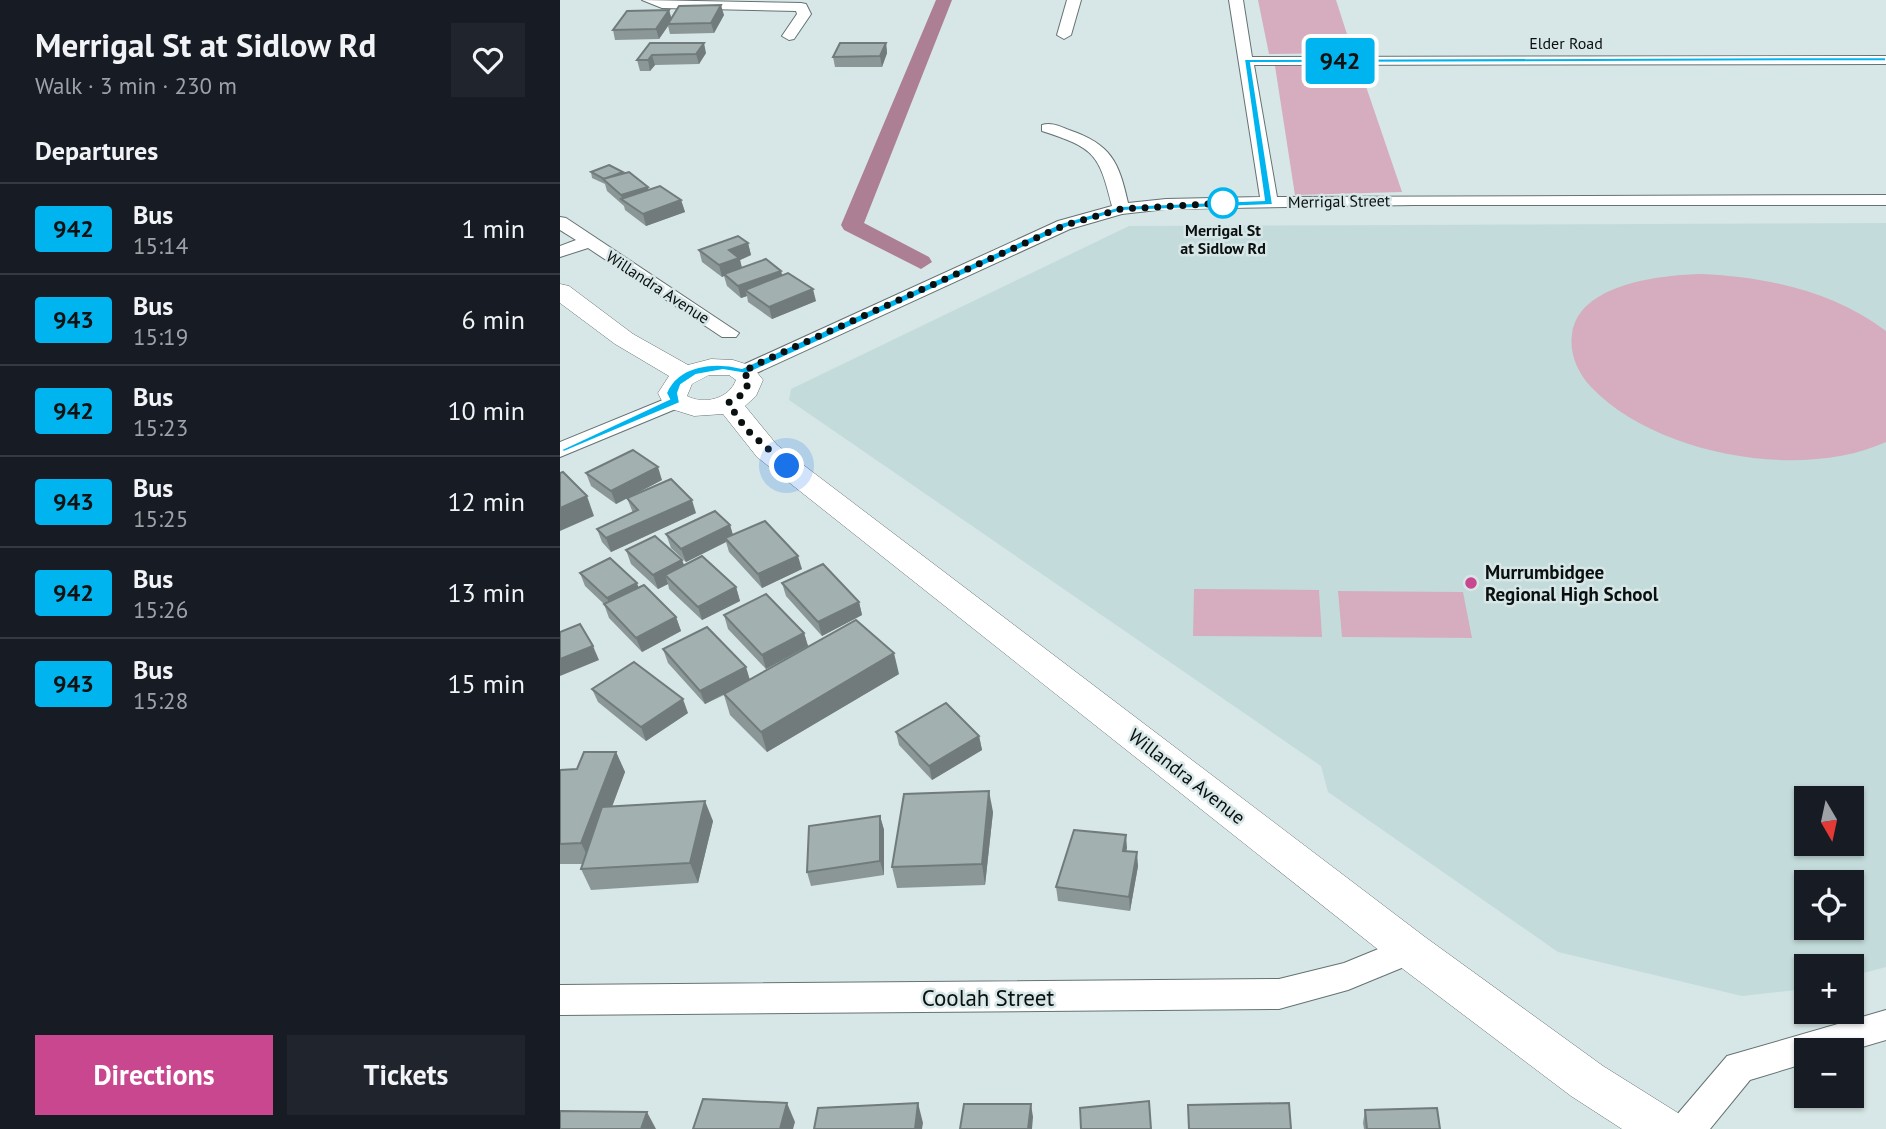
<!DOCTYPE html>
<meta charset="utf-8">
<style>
:root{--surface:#171b24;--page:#20242c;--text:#f1f3f6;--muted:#9ea1a6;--line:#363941;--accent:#c8478f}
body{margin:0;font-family:"PT Sans",sans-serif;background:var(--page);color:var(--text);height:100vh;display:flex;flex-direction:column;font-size:26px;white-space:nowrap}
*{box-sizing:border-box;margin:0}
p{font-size:23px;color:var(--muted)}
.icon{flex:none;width:38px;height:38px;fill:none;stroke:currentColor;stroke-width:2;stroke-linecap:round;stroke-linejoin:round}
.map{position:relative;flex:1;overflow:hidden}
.drawer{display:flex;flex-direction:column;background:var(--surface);width:560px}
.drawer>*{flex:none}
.badge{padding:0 14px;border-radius:5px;font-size:24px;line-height:46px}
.needle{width:46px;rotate:171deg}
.buttons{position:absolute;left:1234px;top:786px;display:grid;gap:14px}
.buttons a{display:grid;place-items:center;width:70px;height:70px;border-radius:0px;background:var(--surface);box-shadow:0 2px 5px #0004;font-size:35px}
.you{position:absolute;width:35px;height:35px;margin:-18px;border:5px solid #fff;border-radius:50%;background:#1a73e8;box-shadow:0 0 0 10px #1a73e833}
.map>.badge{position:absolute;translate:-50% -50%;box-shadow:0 0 0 4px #fff}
h2{padding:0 35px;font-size:26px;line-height:63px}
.round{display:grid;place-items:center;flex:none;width:74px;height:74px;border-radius:0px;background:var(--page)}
.head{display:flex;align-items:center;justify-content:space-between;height:119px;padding:0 35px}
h1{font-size:33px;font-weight:700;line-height:52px}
.cta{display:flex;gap:14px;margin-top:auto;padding:14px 35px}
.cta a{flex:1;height:80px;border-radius:0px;background:var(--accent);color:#fff;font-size:28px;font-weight:700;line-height:80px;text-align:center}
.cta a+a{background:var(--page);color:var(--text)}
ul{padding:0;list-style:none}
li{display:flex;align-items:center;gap:21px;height:91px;padding:0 35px;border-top:2px solid var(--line)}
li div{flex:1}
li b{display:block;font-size:26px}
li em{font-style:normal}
li .badge{min-width:77px;font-weight:700;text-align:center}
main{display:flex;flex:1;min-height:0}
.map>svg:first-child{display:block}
</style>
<main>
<section class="drawer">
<div class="head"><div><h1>Merrigal St at Sidlow Rd</h1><p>Walk · 3 min · 230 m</p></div><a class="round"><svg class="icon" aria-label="heart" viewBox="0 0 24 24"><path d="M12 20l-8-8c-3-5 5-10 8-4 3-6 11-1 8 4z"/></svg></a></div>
<h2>Departures</h2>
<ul>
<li><span class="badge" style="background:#00b5ef;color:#111">942</span><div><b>Bus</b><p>15:14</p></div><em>1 min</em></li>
<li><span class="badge" style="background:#00b5ef;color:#111">943</span><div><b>Bus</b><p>15:19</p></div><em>6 min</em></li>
<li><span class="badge" style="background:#00b5ef;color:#111">942</span><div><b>Bus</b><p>15:23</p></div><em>10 min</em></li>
<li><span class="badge" style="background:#00b5ef;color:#111">943</span><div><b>Bus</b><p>15:25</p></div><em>12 min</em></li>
<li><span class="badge" style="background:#00b5ef;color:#111">942</span><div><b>Bus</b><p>15:26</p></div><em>13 min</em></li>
<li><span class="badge" style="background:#00b5ef;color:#111">943</span><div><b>Bus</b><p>15:28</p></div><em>15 min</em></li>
</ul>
<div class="cta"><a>Directions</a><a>Tickets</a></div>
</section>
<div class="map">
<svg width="1326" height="1129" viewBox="0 0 1326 1129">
<rect width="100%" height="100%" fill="#d7e6e6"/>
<path fill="#c3dcdb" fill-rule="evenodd" d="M1326 223V967L1292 976V966H1246V989L1182 996 998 952 768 792 761 766 229 400 231 389 569 226ZM1246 798H1292V844H1246ZM1246 882H1292V928H1246Z"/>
<g fill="#d5adbf">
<polygon points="698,0 776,0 793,53 709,54"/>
<polygon points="715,66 799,66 842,192 735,195"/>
<path d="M1142 274C1207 277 1273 291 1326 331V442C1241 481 1096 455 1031 387 1018 373 1009 354 1012 334 1019 283 1102 275 1142 274Z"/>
<polygon points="634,589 759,590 762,637 633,636"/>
<polygon points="778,591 903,592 912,638 782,637"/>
</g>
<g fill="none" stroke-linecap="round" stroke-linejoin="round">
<polygon fill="#ac7f94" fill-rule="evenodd" points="376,0 392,0 304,223 369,257 372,262 361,269 284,230 281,225"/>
<defs>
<g id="minor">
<polygon points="82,0 241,3 246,4 251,14 234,39 229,40 222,36 237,14 236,11 102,8"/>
<polygon points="507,0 521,0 511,35 504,39 497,35"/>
<path d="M669 0H683L692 57 1326 56V64L694 65 717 197 1326 195V205H854L606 209 562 214 510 229 190 376H176L173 372 176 368 498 221 552 206C539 154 535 148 482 131V125C492 122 501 127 509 130 551 144 559 162 568 203L606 199 700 197Z"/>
<polygon points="0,217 6,218 179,333 176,337 162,337 28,248 0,257 0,246 16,240 0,230"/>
<polygon points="115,395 123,396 126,401 123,406 0,457 0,442"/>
<polygon points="850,936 861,940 866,950 861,960 788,990 719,1009 0,1015 0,985 719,979 784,963"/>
<polygon points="1326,1010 1326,1040 1292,1050 1246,1050 1246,1063 1190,1080 1150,1129 1110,1129 1115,1117 1167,1056"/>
</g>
<path id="tertiary" d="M0 284 9 286 73 334 128 365 151 359 173 360 192 366 203 380 196 396 185 406 217 445 865 937 1043 1066 1118 1113 1125 1129H1062L1011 1096 835 963 197 457 163 414 134 416 105 407 98 393 109 376 55 344 0 303ZM149 375H169L176 380C169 399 144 405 127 396L132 384Z"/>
</defs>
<use href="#minor" stroke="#657272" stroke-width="2"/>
<use href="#tertiary" stroke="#657272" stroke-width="1"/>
<use href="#minor" fill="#fff" fill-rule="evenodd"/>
<use href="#tertiary" fill="#fff" fill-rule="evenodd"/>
</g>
<g fill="#8b9797">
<polygon points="109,10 111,18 164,15 154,33 110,34 108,26 99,39 55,40 53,30"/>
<polygon points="90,43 146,53 139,64 95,65 90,71 80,71 77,60"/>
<polygon points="326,43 327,53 322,67 275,67 273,57"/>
<polygon points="31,172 121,200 125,212 86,226 65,210 64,206 47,191 45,184 32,178"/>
<polygon points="188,243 191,255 180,260 182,267 221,271 222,275 256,301 212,319 188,302 187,296 181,298 167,286 164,276 162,277 142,262 139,250"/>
<polygon points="26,473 102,480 56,504 31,486"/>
<polygon points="67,498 136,513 51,552 42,542 37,529 73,513"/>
<polygon points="170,525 173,535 242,569 202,588 169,552 166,542 126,562 111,548 106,534"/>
<polygon points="66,550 122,560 124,565 176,587 180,601 142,620 109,589 108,584 98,589 71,564"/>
<polygon points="20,573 78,587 116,617 121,631 82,652 49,618 44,604 25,586"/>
<polygon points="222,583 299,602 302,615 262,636 226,596"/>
<polygon points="164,615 244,633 248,646 206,669 168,629"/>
<polygon points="103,649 190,680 339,674 207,752 170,715 164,695 145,704 108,663"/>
<polygon points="32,689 128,713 86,741 38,702"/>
<polygon points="336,732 419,736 422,750 372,780 339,745"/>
<polygon points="56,752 65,772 52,806 153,821 138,883 31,890 21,869 23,864 0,864 0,770 17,769"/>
<polygon points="433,812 425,885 337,888 332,867"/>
<polygon points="320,816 324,830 324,875 251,886 247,872"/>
<polygon points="566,835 566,851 578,866 570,911 498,901 496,887"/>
<polygon points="805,1110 880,1129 804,1129 803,1123"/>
</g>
<g fill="#717b7b">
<polygon points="161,5 164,15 154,33 151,23"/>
<polygon points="109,10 112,20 108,24 108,26 99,39 96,29"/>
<polygon points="144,43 146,53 139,64 136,54"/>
<polygon points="326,43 327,53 322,67 320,56"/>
<polygon points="92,55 95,65 90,71 88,60"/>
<polygon points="88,187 91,199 62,199 61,195"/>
<polygon points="121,200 125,212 86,226 83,214"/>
<polygon points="188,243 191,255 180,260 182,270 164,274 164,276 162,277 159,265 169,250"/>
<polygon points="221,271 224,283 185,290 187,296 181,298 178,286"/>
<polygon points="253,289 256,301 212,319 209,307"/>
<polygon points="98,467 102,480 56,504 51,491"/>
<polygon points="27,496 34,516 0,531 0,508"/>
<polygon points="132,500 136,513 51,552 46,538"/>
<polygon points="170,525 174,539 165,538 166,542 126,562 121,549"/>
<polygon points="238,556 242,569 202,588 198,574"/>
<polygon points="122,560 127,574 105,575 108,584 98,589 93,575"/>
<polygon points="77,583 82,597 52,612 47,598"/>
<polygon points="176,587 180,601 142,620 138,607"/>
<polygon points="299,602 302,615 262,636 258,622"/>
<polygon points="116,617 121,631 82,652 76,638"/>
<polygon points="244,633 248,646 206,669 202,655"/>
<polygon points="33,646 39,660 0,676 0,659"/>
<polygon points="334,653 339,674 207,752 201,732"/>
<polygon points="186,667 190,680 145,704 140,691"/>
<polygon points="123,699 128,713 86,741 81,727"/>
<polygon points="419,736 422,750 372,780 369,766"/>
<polygon points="56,752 65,772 31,863 21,843"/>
<polygon points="429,791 433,812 425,885 422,864"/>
<polygon points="145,801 153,821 138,883 130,863"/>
<polygon points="320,816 324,830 324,875 320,861"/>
<polygon points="566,835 567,848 564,864 563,851"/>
<polygon points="577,852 578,866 570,911 569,897"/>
<polygon points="227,1103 235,1122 233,1129 220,1129"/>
<polygon points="358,1103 363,1123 362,1129 355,1129"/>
<polygon points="471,1104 473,1117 472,1129 468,1129"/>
<polygon points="87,1112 96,1129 81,1129"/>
</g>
<g fill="#a2b0b0" stroke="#717b7b" stroke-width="2">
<polygon points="161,5 151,23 108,24 119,6"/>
<polygon points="109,10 96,29 53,30 67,11"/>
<polygon points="90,43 144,43 136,54 92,55 88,60 77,60"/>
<polygon points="280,43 326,43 320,56 273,57"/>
<polygon points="49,165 63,172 44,179 31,172"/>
<polygon points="69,172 88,187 61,195 43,179"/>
<polygon points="100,186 121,200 83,214 61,199"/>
<polygon points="178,236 188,243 169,250 179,258 159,265 139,250"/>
<polygon points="206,259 221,271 178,286 164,274"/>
<polygon points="228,273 253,289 209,307 185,290"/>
<polygon points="73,450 98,467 51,491 26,473"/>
<polygon points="3,472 27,496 0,508 0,473"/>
<polygon points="111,479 132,500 46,538 37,529 78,510 67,498"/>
<polygon points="155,511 170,525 121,549 106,534"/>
<polygon points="205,521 238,556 198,574 165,538"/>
<polygon points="95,536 122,560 93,575 66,550"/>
<polygon points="142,556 176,587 138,607 105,575"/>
<polygon points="50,558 77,583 47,598 20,573"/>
<polygon points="263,564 299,602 258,622 222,583"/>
<polygon points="84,585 116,617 76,638 44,604"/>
<polygon points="206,594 244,633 202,655 164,615"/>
<polygon points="296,620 334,653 201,732 164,694"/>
<polygon points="20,624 33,646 0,659 0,632"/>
<polygon points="147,627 186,667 140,691 103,649"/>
<polygon points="74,662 123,699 81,727 32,689"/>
<polygon points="386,703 419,736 369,766 336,732"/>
<polygon points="24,752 56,752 21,843 0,844 0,770 17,769"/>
<polygon points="429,791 422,864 332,867 344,794"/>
<polygon points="145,801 130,863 21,869 42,807"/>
<polygon points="320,816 320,861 247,872 249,826"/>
<polygon points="514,830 566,835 563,851 577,852 569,897 496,887"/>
<polygon points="143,1099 227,1103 220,1129 133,1129"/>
<polygon points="589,1101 591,1129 521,1129 520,1108"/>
<polygon points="358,1103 355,1129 254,1129 258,1108"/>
<polygon points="729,1103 731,1129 629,1129 628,1105"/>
<polygon points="404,1104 471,1104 468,1129 400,1129"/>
<polygon points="877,1108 880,1129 807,1129 805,1110"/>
<polygon points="0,1111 87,1112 81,1129 0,1129"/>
</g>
<path fill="#00b5ef" stroke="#fff" stroke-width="2" d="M1326 57V61L691 63 713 205 561 211 508 227 187 374 163 370 136 375 121 385 118 393 120 403 4 452 0 450 109 399 106 393C118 364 155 361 182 368L501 223 561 206 704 200 684 59Z"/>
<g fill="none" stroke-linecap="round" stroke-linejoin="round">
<polyline stroke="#0a0f0f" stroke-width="7" stroke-dasharray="0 12.6" points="227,466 186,429 168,403 183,394 190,380 183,372 197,364 505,225 561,209 666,203 663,203"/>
</g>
<circle fill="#fff" stroke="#00b5ef" stroke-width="3.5" cx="663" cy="203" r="14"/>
<circle fill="#c8478f" stroke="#d7e6e6" stroke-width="2.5" cx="911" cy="583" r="7"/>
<g text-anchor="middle" stroke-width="5" stroke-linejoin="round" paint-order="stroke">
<g font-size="16" fill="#0a0f0f" stroke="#d7e6e6">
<text x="1006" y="49">Elder Road</text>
<text transform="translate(779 201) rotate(-1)" y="6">Merrigal Street</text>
<text transform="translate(98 287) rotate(33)" y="6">Willandra Avenue</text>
</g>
<g font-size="16" font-weight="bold" fill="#0a0f0f" stroke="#d7e6e6">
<text x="663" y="236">Merrigal St<tspan x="663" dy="18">at Sidlow Rd</tspan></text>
</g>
<g font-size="19" font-weight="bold" fill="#0a0f0f" stroke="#d7e6e6" text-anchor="start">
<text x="925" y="579">Murrumbidgee<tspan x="925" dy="22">Regional High School</tspan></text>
</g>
<g font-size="19" fill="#0a0f0f" stroke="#d7e6e6">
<text transform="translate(627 776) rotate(38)" y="7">Willandra Avenue</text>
</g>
<g font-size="23" fill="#0a0f0f" stroke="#d7e6e6">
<text x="428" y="1006">Coolah Street</text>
</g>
</g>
</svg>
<div class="buttons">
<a><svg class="needle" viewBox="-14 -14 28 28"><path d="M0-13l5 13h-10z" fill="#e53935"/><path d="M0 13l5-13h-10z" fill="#9ea1a6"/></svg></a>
<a><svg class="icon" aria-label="locate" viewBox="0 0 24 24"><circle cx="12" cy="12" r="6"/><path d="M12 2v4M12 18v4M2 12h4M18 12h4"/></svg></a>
<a>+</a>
<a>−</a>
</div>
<div class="you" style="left:227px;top:466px"></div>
<b class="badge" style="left:780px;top:61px;background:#00b5ef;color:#111">942</b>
</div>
</main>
